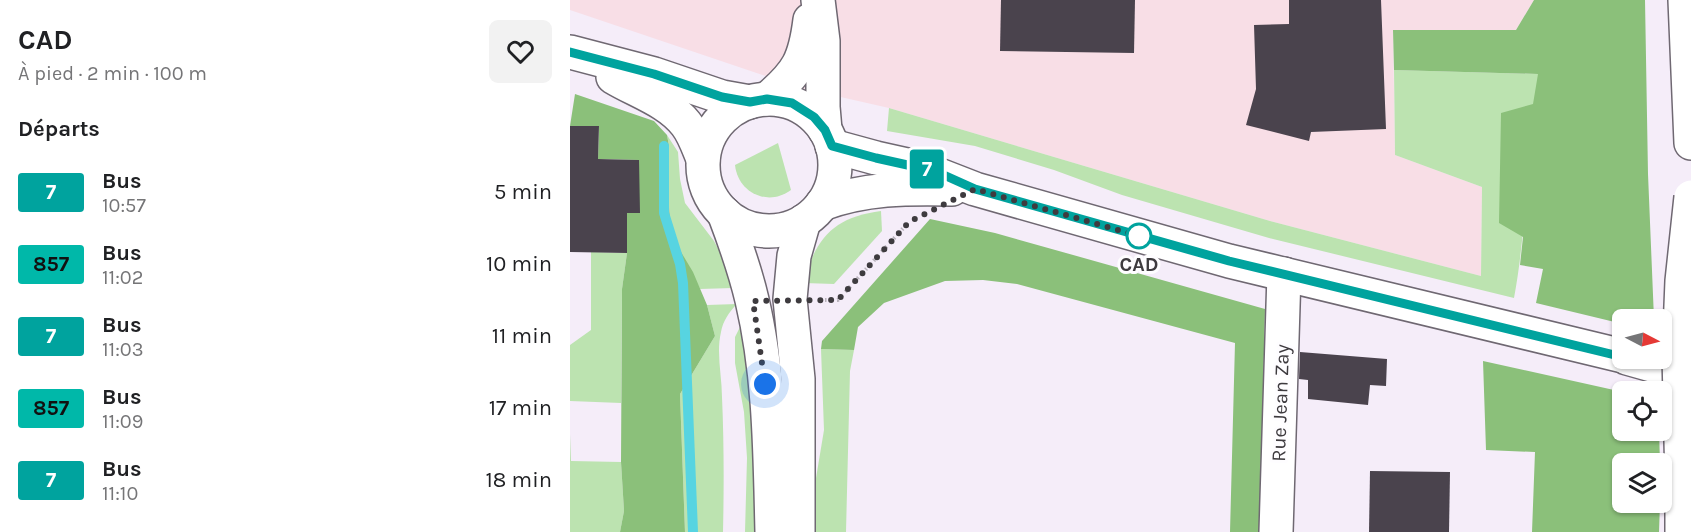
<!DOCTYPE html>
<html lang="fr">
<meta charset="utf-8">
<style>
:root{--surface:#fff;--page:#f2f2f2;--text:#202124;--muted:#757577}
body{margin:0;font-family:Karla,sans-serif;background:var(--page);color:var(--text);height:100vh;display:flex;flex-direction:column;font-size:22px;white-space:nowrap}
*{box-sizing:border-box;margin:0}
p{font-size:20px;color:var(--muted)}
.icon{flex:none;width:33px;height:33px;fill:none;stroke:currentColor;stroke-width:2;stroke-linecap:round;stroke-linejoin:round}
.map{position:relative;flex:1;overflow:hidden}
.side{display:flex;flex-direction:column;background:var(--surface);width:570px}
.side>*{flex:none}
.badge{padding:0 12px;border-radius:4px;font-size:21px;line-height:39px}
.needle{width:39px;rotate:96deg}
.fabs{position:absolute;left:1042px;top:309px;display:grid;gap:12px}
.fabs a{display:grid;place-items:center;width:60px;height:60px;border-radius:9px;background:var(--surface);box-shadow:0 2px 4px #0004;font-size:30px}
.you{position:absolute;width:30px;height:30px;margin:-15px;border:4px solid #fff;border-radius:50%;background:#1a73e8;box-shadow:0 0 0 9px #1a73e833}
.map>.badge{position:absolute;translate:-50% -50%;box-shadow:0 0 0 3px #fff}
h2{padding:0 18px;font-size:22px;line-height:54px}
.round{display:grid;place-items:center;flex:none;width:63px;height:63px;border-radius:9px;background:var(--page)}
.headline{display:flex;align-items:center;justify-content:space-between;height:102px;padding:0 18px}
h1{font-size:28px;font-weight:700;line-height:45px}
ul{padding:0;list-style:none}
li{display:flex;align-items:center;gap:18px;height:72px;padding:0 18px}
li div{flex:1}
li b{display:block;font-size:22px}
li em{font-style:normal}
li .badge{min-width:66px;font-weight:700;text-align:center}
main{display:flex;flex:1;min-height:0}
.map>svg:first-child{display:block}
</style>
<main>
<section class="side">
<div class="headline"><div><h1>CAD</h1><p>À pied · 2 min · 100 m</p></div><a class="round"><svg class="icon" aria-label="heart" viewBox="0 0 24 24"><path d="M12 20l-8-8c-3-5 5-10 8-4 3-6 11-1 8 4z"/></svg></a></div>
<h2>Départs</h2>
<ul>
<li><span class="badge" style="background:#00a39e;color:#fff">7</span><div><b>Bus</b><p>10:57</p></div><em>5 min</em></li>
<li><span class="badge" style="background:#00b8a9;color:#111">857</span><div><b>Bus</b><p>11:02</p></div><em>10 min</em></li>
<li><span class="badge" style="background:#00a39e;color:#fff">7</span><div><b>Bus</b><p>11:03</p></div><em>11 min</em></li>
<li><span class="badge" style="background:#00b8a9;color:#111">857</span><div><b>Bus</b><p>11:09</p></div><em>17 min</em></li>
<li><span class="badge" style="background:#00a39e;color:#fff">7</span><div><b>Bus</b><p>11:10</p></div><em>18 min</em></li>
</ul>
</section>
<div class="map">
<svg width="1121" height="532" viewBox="0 0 1121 532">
<rect width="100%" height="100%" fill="#f5edf9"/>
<polygon fill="#f8dee6" points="0,0 964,0 946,30 823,31 825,155 912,187 911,276 700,221 319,108 231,88 0,10"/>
<g fill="#bce3b0">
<path d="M824 70 969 74C955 148 958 224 944 298L699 238 552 195 484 170 405 146 317 131 319 108 700 221 911 276 912 187 825 155Z"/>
<polygon points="97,135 108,152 110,179 115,203 144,241 157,266 163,288 130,289 108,247 100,218 97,182 99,146"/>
<path d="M208 143 221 190C198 207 168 193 165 165Z"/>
<path d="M311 211 312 231 264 284 234 283C245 237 265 217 311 211Z"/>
<polygon points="21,252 57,253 52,289 51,403 0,401 0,345 21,330"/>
<path d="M167 304C159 312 153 321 151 332 146 353 152 376 152 397 154 442 154 487 153 532H115L110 394 145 336 137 305Z"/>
<polygon points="172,323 178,353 189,532 175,532 177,458 174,412 165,363 165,337"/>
<polygon points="251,349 284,350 280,371 276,532 244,532 245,484 254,430"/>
<polygon points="0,434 1,461 51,462 54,511 50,532 0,532"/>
</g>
<g fill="#8bc07a">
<polygon points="964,0 1075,0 1078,174 1084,319 1053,320 1053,324 966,303 973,269 950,265 953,237 929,223 931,113 963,104 968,74 824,70 823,30 946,30"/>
<polygon points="5,94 84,121 97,135 99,146 97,182 100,218 108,247 123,272 137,305 145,336 110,394 115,532 50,532 54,511 51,462 52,289 57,253 57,213 69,160 28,159 29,126 0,126"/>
<polygon points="360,219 425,233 695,309 690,532 660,532 665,343 447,284 413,280 375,281 314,303 288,327 284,350 251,349 252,341"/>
<polygon points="913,361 1053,392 1053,430 1089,431 1090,463 1053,464 1053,502 1090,503 1089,532 962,532 965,452 916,450"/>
</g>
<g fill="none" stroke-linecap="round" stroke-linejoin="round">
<polyline stroke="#57d4e1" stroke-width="10" points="94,146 94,213 110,264 113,283 123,532"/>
</g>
<g fill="#4a434d">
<polygon points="431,0 565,0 564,53 430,51"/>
<polygon points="719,0 811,0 816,129 741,132 739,141 676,125 686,89 684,25 719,24"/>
<polygon points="0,126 29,126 28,159 69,160 70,213 57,213 57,253 0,252"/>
<polygon points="730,352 817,359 816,386 800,385 798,405 738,399 738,380 729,379"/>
<polygon points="800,471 880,472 879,532 799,532"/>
</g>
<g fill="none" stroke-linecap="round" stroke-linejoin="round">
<defs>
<g id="minor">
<polyline points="248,0 253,41 253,107 255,130"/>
<path d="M197 99C228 73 235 60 240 20"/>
<polyline points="706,532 714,274"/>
</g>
<g id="major">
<polyline points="0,52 84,74 152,97 180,102"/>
<path d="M43 77C68 92 98 101 116 124 124 134 128 147 133 159"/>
<circle cx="199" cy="165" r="66"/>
<polyline points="262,146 306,158 351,168 405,189 659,261 1053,356"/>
<path d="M252 204C295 188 337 188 382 189"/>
<path d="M154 213C165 242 175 270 182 300 200 376 200 454 202 532"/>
<polyline points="1057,358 1121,376"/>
<polyline points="228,532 228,379 220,299 224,256 234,221"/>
</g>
<g id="highway">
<polyline points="1115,0 1121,143"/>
<polyline points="1112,483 1112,532"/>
</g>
</defs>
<use href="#minor" stroke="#6f6872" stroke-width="36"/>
<use href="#major" stroke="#6f6872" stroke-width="36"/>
<use href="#highway" stroke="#6f6872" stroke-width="36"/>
<polyline stroke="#b8b2bb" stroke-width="4" stroke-dasharray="1.5 4.5" stroke-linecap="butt" points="255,300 268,300 337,224"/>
<use href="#minor" stroke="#fff" stroke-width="33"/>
<use href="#major" stroke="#fff" stroke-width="33"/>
<use href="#highway" stroke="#fff" stroke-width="33"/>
<defs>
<polyline id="highway-bridge" points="1112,483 1109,355 1112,281 1121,197"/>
</defs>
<use href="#highway-bridge" stroke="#6f6872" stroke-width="36" stroke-linecap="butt"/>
<use href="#highway-bridge" stroke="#fff" stroke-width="33"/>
</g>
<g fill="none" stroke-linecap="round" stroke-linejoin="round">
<defs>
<polyline id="line" points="0,52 84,74 152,97 180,102 197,99 222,103 244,117 255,130 262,146 306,158 351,168 376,176 405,189 659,261 1053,357"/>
</defs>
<use href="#line" stroke="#fff" stroke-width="14"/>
<use href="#line" stroke="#00a39e" stroke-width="9"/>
<polyline stroke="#3e3b3f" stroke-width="6" stroke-dasharray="0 10.8" points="195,384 183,301 268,300 339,222 405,189 569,236"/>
</g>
<circle fill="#fff" stroke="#00a39e" stroke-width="3" cx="569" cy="236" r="12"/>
<g text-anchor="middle" stroke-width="6" stroke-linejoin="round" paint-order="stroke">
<g font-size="20" font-weight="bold" fill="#3e3b3f" stroke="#fefdff">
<text x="569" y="271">CAD</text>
</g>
<g font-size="20" fill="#3e3b3f" stroke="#fefdff">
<text transform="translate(710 403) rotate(-88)" y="7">Rue Jean Zay</text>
</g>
</g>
</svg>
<div class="fabs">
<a><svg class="needle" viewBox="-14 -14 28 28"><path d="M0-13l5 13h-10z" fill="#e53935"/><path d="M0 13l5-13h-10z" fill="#757577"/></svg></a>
<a><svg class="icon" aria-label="locate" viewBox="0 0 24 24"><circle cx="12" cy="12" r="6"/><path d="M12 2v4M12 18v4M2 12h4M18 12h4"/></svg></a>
<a><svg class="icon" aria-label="layers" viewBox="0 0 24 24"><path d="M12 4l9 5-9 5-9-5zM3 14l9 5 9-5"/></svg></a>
</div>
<div class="you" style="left:195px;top:384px"></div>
<b class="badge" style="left:357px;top:169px;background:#00a39e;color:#fff">7</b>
</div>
</main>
